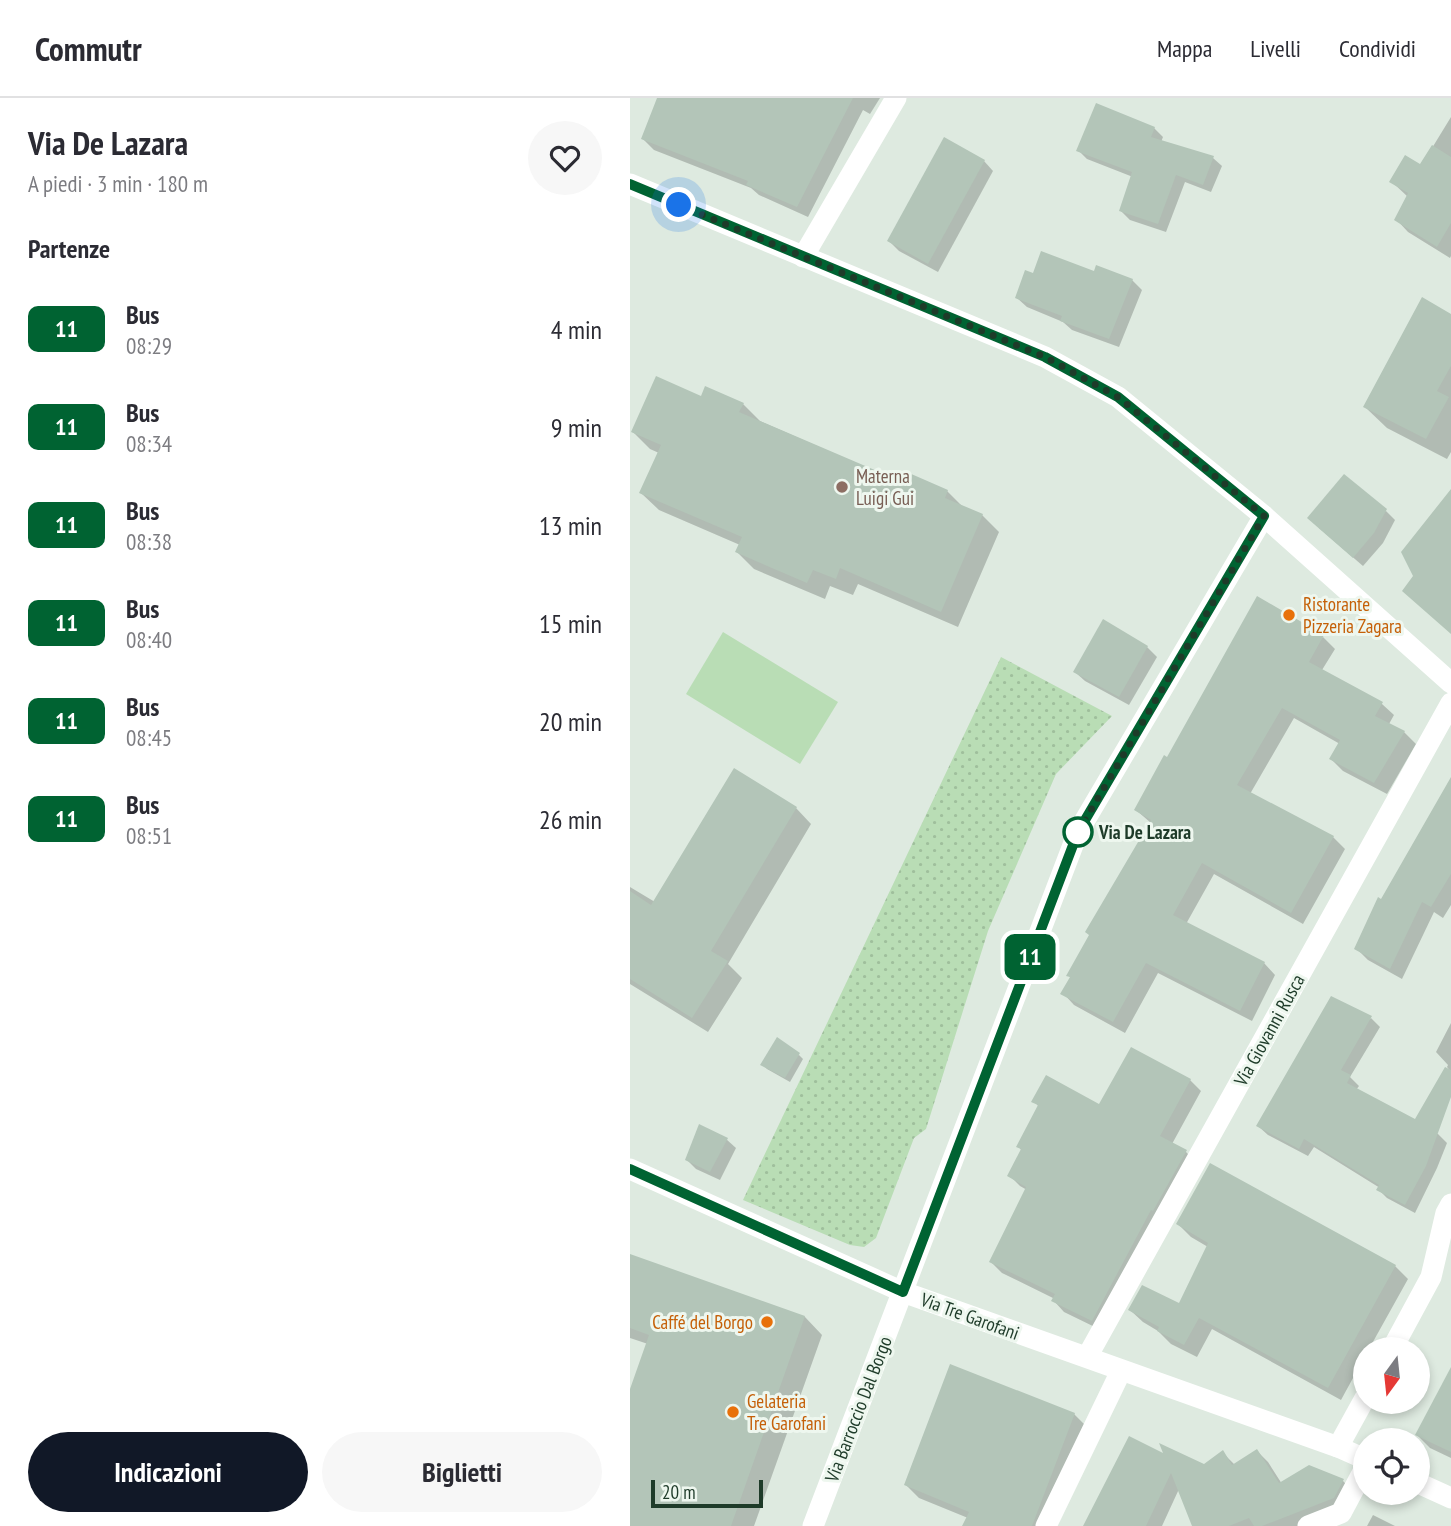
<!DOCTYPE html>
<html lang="it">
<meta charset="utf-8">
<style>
:root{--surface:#fff;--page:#f7f7f7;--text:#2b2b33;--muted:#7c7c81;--line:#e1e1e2;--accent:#111827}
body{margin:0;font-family:"PT Sans Narrow",sans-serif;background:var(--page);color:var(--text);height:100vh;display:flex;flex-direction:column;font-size:26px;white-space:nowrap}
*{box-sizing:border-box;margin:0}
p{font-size:23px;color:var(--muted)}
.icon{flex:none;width:38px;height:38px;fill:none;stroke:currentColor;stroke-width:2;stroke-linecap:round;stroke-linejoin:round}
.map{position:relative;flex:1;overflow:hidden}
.details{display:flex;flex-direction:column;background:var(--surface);width:630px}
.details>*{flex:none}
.badge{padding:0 14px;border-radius:10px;font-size:24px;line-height:46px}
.needle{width:46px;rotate:195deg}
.controls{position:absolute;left:723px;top:1239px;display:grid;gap:14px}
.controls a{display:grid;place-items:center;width:77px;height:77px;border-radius:50%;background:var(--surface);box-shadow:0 4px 10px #0003;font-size:35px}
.scale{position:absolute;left:21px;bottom:18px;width:112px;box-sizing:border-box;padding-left:7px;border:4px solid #1e3b29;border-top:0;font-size:19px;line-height:24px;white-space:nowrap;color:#1e3b29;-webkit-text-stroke:5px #eef7ef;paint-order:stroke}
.you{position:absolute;width:35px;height:35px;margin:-18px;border:5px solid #fff;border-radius:50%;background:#1a73e8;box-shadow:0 0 0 10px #1a73e833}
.map>.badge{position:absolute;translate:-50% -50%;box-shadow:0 0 0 4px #fff}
h2{padding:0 28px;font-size:26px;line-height:63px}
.round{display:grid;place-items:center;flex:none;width:74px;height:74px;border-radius:37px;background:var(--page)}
.summary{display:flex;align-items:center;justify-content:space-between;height:119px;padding:0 28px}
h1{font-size:33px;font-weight:700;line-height:52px}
.primary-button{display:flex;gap:14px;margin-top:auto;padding:14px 28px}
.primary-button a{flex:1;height:80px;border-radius:42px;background:var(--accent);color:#fff;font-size:28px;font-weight:700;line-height:80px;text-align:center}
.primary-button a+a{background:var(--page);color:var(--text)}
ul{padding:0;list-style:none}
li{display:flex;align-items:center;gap:21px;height:98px;padding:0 28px}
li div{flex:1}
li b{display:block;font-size:26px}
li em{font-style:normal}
li .badge{min-width:77px;font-weight:700;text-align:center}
header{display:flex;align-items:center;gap:42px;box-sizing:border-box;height:98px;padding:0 35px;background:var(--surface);border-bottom:2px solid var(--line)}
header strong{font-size:33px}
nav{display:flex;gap:38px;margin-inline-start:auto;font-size:24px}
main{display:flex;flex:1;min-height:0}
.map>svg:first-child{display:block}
</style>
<header>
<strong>Commutr</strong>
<nav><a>Mappa</a><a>Livelli</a><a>Condividi</a></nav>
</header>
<main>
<section class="details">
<div class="summary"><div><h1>Via De Lazara</h1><p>A piedi · 3 min · 180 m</p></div><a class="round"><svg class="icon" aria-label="heart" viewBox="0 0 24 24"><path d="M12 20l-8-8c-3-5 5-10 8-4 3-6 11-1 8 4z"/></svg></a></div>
<h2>Partenze</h2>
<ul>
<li><span class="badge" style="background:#006332;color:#fff">11</span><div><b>Bus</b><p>08:29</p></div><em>4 min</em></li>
<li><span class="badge" style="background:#006332;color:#fff">11</span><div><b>Bus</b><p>08:34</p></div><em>9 min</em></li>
<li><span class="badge" style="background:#006332;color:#fff">11</span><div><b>Bus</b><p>08:38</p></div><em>13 min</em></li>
<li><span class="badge" style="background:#006332;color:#fff">11</span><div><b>Bus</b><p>08:40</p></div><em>15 min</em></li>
<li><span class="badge" style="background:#006332;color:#fff">11</span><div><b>Bus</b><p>08:45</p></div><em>20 min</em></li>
<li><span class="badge" style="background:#006332;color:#fff">11</span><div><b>Bus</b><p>08:51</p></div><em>26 min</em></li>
</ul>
<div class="primary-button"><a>Indicazioni</a><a>Biglietti</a></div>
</section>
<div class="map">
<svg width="821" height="1428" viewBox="0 0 821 1428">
<defs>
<pattern id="park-dots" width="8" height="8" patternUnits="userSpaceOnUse" patternTransform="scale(1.75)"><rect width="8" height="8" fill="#b9ddb5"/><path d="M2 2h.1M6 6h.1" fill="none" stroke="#9fbf9c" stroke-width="1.8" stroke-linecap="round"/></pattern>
</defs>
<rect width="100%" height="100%" fill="#deeae0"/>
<polygon fill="url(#park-dots)" points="371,559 482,618 426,676 358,833 296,1031 284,1040 246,1140 234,1149 220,1147 113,1102"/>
<polygon fill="#b9ddb5" points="93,534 208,604 170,666 56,596"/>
<g fill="#0003">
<polygon points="29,0 250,0 240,16 233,12 178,119 129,97 121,90 24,52 13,41"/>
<polygon points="821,19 821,158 820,160 778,134 766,121 778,99 761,83 791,68"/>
<polygon points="524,30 533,39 531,44 583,60 592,68 581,94 555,84 536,134 500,122 491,113 503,79 457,61 448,52"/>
<polygon points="354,63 363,73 308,174 269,153 259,143"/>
<polygon points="464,176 502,182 512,192 489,249 442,232 433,224 397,209 387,200 404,177"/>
<polygon points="821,218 821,354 817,361 757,330 735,309"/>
<polygon points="72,300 113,306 130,323 276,387 317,393 334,410 352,417 369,434 328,529 228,486 223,497 200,488 195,501 124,471 107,454 110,447 29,412 11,395 29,355 20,351 3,334"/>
<polygon points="756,413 765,422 753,445 733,468 689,430"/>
<polygon points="693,539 705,551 692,572 752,606 764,617 759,626 774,634 786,646 757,696 713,673 701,661 710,646 664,620 620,696 703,739 715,751 673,826 584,776 556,826 634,865 645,877 622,923 528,875 495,935 444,907 433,895 441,880 438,877 521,725 506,712 537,661"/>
<polygon points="517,549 527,559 499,607 455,583 445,574"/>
<polygon points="821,688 821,807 813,820 804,814 772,881 738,862 726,850 752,803"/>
<polygon points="166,710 181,726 98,866 112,880 78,934 0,886 0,789 25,804"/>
<polygon points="741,920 750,929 720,979 729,988 726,992 808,1036 817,1045 807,1070 785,1115 757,1100 748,1091 750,1090 684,1049 678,1058 638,1037 628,1028"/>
<polygon points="821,925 821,974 817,969 818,967 806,954"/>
<polygon points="169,957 173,961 160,984 137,971 132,966"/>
<polygon points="560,982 571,993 542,1046 556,1054 567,1065 473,1233 434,1214 424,1203 425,1201 372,1175 361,1164 397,1092 390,1088 380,1078 392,1053 388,1048 409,1009 404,1003 470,1008"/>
<polygon points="96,1041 106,1050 90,1082 66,1071 57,1062"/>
<polygon points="548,1126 765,1168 778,1181 739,1251 735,1251 735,1258 711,1302 582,1231 567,1259 541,1246 528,1233 513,1224 500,1212 550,1208 578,1149 561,1139"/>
<polygon points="0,1157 175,1219 192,1237 124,1428 0,1428 0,1296 18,1246 0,1240"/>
<polygon points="821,1272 821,1360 800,1350 787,1337"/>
<polygon points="444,1316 457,1329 420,1428 336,1428 338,1420 289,1400 276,1387"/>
<polygon points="627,1353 638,1364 652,1386 679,1369 713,1383 724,1394 715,1410 670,1428 564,1428 549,1391 532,1428 455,1428 536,1358 574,1368 593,1355 605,1367"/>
<polygon points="743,1417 765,1428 737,1428"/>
</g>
<g fill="#b3c5b8">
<polygon points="27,0 223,0 167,109 116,87 118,83 11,41"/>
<polygon points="466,5 525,29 521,39 584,58 573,87 546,77 528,126 489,113 502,74 446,53"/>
<polygon points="314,39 355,62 298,166 257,143"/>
<polygon points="802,47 821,59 821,125 807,149 764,122 778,95 759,84 775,57 790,66"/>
<polygon points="411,153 464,173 466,167 503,181 479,241 430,223 432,218 385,200 395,172 403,175"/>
<polygon points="792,199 821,216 821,268 807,293 819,299 796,341 733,309"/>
<polygon points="26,278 71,298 75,288 114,305 109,314 275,385 279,375 318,392 315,400 353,416 311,514 210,470 206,481 183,472 177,485 105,454 112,439 9,395 31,347 1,334"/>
<polygon points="714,376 757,411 744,435 723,460 677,420"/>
<polygon points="821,391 821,536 772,493 783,478 771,454"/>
<polygon points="627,498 694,537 679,564 753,604 745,618 775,633 744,685 699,661 710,642 652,610 607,687 704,738 661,815 572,765 543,817 635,864 610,913 516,865 483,924 430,896 440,879 436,878 459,837 455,834 521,722 504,712 534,657 537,659"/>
<polygon points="473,521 518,548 489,599 443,574"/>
<polygon points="104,670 167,709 81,853 98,863 62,920 0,881 0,793 21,807"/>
<polygon points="821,679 821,776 801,809 792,804 760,871 724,851 748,799 751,801"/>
<polygon points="701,898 742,918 711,972 721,977 717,985 785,1021 815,969 821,972 821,999 796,1068 775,1107 746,1092 749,1087 674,1041 669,1051 626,1028"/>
<polygon points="147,939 170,955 155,980 130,967"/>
<polygon points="501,949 561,981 530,1038 557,1052 523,1113 521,1112 462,1223 421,1203 425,1196 359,1164 396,1089 377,1078 391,1051 386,1049 408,1007 401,1004 416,977 469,1006"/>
<polygon points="69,1026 98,1040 80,1074 55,1062"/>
<polygon points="580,1065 766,1167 698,1290 569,1220 554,1247 527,1233 529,1229 498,1212 512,1187 549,1205 578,1145 546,1126"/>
<polygon points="0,1156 175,1218 101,1428 0,1428 0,1291 19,1237 0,1230"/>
<polygon points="320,1266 445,1315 402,1428 332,1428 339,1414 274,1387"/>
<polygon points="821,1269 821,1354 785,1337"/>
<polygon points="499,1338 533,1355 529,1345 574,1366 593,1352 602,1367 627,1351 649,1385 679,1367 714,1381 704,1400 632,1428 624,1428 619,1420 599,1428 562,1428 541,1375 516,1428 453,1428"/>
</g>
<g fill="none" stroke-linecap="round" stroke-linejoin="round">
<g stroke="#fff" stroke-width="21">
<polyline points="0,86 415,259 488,299 634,418 821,585"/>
<polyline points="173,159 266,0"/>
<polyline points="0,1071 273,1194 708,1349 735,1361"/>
<polyline points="762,1251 801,1179 816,1115 821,1106"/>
<polyline points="457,1259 821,605"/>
<polyline points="708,1349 735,1300"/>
<polyline points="788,1385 821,1400"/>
<polyline points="183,1428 448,734 634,418"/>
<polyline points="416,1428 491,1273"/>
<polyline points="678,1428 711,1415 735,1370"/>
</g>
</g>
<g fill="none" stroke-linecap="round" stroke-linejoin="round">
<defs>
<polyline id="line" points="0,86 415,259 488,299 634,418 448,734 273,1194 0,1071"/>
</defs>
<use href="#line" stroke="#fff" stroke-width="16"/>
<use href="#line" stroke="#006332" stroke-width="10"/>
<polyline stroke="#1e3b29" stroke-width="7" stroke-dasharray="0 12.6" points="49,107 415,259 488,299 634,418 448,734"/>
</g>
<circle fill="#8d6e63" stroke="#eef7ef" stroke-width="2.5" cx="212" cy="389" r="7"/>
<g fill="#e8710a" stroke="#eef7ef" stroke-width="2.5">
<circle cx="659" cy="517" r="7"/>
<circle cx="137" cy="1224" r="7"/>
<circle cx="103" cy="1314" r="7"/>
</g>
<circle fill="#fff" stroke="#006332" stroke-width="3.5" cx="448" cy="734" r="14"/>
<g text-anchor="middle" stroke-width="6" stroke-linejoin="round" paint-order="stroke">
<g font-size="19" fill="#785e54" stroke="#eef7ef" text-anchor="start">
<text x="226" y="385">Materna<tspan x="226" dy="22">Luigi Gui</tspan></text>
</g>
<g font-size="19" fill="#c56008" stroke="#eef7ef" text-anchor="start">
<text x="673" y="513">Ristorante<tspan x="673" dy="22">Pizzeria Zagara</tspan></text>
<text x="123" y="1231" text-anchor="end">Caffé del Borgo</text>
<text x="117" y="1310">Gelateria<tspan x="117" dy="22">Tre Garofani</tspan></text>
</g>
<g font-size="19" font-weight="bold" fill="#1e3b29" stroke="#eef7ef" text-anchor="start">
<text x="469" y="741">Via De Lazara</text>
</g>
<g font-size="19" fill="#1e3b29" stroke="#eef7ef">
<text transform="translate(639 932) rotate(-61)" y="7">Via Giovanni Rusca</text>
<text transform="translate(340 1218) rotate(20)" y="7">Via Tre Garofani</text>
<text transform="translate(228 1311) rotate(-69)" y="7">Via Barroccio Dal Borgo</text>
</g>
</g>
</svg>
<div class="controls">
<a><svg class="needle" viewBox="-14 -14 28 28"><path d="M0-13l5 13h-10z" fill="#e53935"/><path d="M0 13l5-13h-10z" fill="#7c7c81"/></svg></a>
<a><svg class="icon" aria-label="locate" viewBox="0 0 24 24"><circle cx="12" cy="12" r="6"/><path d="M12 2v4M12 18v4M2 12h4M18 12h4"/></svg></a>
</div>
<div class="scale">20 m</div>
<div class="you" style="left:49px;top:107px"></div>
<b class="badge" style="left:400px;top:859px;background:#006332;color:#fff">11</b>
</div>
</main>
